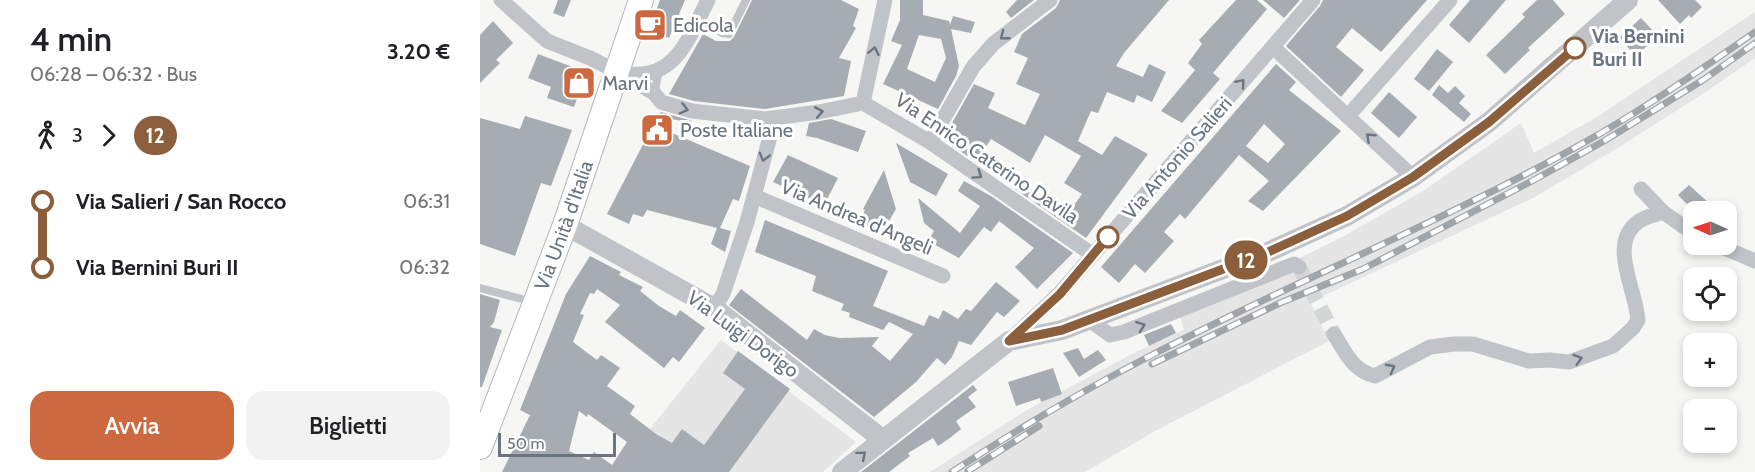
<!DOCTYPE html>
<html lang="it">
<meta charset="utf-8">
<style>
:root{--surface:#fff;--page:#f2f2f2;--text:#202124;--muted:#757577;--accent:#cc693e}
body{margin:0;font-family:Cabin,sans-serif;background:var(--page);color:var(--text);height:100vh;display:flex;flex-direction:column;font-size:22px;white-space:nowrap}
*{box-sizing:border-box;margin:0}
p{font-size:20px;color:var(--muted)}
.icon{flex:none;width:33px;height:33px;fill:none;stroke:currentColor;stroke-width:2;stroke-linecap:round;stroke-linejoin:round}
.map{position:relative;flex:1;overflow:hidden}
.drawer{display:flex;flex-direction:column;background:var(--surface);width:480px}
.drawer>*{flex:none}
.badge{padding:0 12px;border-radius:20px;font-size:21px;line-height:39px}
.needle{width:39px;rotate:273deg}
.controls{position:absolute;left:1203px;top:201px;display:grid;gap:12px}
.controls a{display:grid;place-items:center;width:54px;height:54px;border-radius:12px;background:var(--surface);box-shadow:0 3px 9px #0003;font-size:30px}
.scale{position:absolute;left:18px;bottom:15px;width:118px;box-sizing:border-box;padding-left:6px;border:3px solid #697581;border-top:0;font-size:16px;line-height:21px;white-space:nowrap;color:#697581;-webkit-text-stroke:4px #fff;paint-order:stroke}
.map>.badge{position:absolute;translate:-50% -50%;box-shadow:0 0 0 3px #fff}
.legs{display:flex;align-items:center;gap:9px;height:66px;padding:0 30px;font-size:20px}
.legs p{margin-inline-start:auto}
.headline{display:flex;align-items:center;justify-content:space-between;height:102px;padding:0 30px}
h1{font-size:33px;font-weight:600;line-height:45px}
.cta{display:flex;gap:12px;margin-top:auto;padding:12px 30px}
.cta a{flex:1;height:69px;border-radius:18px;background:var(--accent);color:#fff;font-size:24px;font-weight:600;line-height:69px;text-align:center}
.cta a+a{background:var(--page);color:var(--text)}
ul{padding:0 30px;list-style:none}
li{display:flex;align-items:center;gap:21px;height:66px;font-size:22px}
li i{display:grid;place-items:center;width:9px;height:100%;margin:0 8px;background:currentColor}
li i::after{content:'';width:15px;height:15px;margin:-8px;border:4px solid;border-radius:50%;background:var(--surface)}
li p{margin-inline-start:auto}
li:first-child i{background:linear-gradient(#0000 50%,currentColor 0)}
li:last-child i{background:linear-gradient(currentColor 50%,#0000 0)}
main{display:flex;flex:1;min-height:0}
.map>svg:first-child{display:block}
</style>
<main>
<section class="drawer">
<div class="headline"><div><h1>4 min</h1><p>06:28 – 06:32 · Bus</p></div><b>3.20 €</b></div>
<div class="legs"><svg class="icon" aria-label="walk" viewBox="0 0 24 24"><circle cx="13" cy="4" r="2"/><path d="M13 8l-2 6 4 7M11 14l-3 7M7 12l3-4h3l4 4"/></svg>3<svg class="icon" aria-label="forward" viewBox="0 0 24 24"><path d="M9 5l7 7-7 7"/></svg><b class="badge" style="background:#8b5e3c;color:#fff">12</b></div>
<ul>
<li><i style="color:#8b5e3c"></i><b>Via Salieri / San Rocco</b><p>06:31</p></li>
<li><i style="color:#8b5e3c"></i><b>Via Bernini Buri II</b><p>06:32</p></li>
</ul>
<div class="cta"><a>Avvia</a><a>Biglietti</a></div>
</section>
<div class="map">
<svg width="1275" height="472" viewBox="0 0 1275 472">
<rect width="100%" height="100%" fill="#f6f6f4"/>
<g fill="#e4e5e4">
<polygon points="1275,12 1275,58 1224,93 1136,149 1053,198 830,302 849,341 675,431 605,472 450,472 547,410 654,353 704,330 697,305 814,261 864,236 943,191 1041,123 1054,153 1117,117"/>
<polygon points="241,340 376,442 343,472 162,472 146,459"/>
</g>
<g fill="#a6acb2" fill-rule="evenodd">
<polygon points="78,0 91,0 84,17 73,13"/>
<polygon points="180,0 205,0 189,38 169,30"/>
<polygon points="272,0 361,0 379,9 373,26 376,28 359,58 371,61 364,96 285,109 214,101 189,94 223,34 236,41 250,41 254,37"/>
<path d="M420 0H443V15L469 21 470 25 473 16 495 22 491 33 471 29 479 66 476 76 458 109 403 84 422 45 411 41 420 20ZM439 35 461 39 466 58 455 82 427 69Z"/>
<polygon points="537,0 554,0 531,18 526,12"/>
<polygon points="580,0 689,0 644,53 636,66 663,77 669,64 686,72 672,102 657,95 654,103 627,92 618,113 611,111 598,141 622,155 635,136 668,154 606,238 535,189 538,184 571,208 573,204 588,214 602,194 584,183 601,156 565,135 550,163 511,139 496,162 463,139 494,84 515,93 508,108 545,125 560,94 536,84 548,58 534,52 542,34 576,8"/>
<polygon points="756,0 777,0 787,9 733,73 740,79 702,123 681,111 715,70 708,63 722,44 719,40"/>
<polygon points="783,0 820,0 804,18"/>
<polygon points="843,0 947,0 901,52 872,28 856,47 884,70 861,97 806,46 840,6"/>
<polygon points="990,0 1026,0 989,43 969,25"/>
<polygon points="1057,0 1073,0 1085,14 1048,48 1050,50 1025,74 1006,55 1045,17 1042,14"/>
<polygon points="1178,0 1215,0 1222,7 1211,18 1209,15 1200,24"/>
<polygon points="1161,18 1178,36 1156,56 1139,38"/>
<polygon points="13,21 33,43 16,60 20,63 0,83 0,35"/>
<polygon points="957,49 973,62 949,91 934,79"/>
<polygon points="58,54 103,71 101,79 104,80 94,107 67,98 71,87 48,78"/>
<path d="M796 64 816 82 809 90 861 131 783 211 768 201 789 181 759 155 705 219 700 214 684 232 694 241 665 273 655 264 639 283 621 267ZM784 124 805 144 788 163 766 146Z"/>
<polygon points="959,85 968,93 975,86 985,96 979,103 991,114 984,122 952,95"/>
<polygon points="909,92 937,117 919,138 891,113"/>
<polygon points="181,112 209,120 212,121 211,123 178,116"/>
<polygon points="45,116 92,130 71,186 61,183 35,256 0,244 0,118 40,129"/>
<polygon points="351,119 386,131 378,152 337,138 326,136 329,123"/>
<polygon points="173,125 270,166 259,201 253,199 240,228 251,231 245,252 231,244 237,228 167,210 163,217 153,214 149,224 127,214"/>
<polygon points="416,143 468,174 456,196 430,182"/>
<polygon points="308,155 358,178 344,205 293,182"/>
<polygon points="404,170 416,209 401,235 378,224 385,210 383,209"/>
<polygon points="484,181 511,196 593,253 557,289 535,267 554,248 519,221 511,232 504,227 479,258 448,241 454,231 444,223 438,198 480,233 500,206 478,191"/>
<polygon points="1209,185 1231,205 1230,206 1236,212 1207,212 1211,208 1198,195"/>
<polygon points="285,220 408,271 393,306 444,326 449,315 459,319 463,310 478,319 486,309 491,311 516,282 540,301 524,317 517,312 491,345 479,341 472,357 465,365 457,358 436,382 394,417 249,305 261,289 327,340 334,329 345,335 359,338 399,337 392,346 410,361 433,334 409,322 403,330 369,317 370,313 361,310 364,304 332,291 336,276 275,252"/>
<path d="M110 256 141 272 139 275 163 287 160 291 179 306 196 316 200 310 225 328 199 362 193 357 184 368 125 322 140 305 117 289 114 294 110 293 100 314 104 315 93 342 117 360 121 355 140 368 127 386 155 406 150 414 176 434 192 443 202 429 224 445 265 389 243 373 258 351 310 389 249 472H22L50 415 40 410 86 294ZM99 411 107 417 108 414 147 442 132 465 114 452 109 460 89 451Z"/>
<polygon points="0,294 20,300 14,322 10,327 22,330 2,387 0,387"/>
<polygon points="691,324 696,333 669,346 664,335"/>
<polygon points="598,348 604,359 618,350 626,360 599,377 583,353"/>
<polygon points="573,368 582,394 561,402 560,398 536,406 528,382"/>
<polygon points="493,385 497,390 488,397 496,407 476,421 481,429 470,438 458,446 453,438 428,453 430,456 409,472 381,472"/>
</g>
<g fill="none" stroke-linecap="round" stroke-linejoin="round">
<polyline stroke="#d3d6d7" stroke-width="15" stroke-dasharray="15 8" stroke-linecap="butt" points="819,267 854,334"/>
<defs>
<g id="primary">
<path id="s1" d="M0 447 85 225 161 0"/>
</g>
</defs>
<use href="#primary" stroke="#b4b7bb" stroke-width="26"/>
<g stroke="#c0c3c7" stroke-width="8">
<polyline points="218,20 242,33 249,34 266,0"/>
<polyline points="174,93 179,71"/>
<polyline points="0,288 54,302"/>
</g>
<g stroke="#c0c3c7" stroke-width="15">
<polyline points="21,0 67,41 110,58 136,71 174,93 181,102 212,111 285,119 339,112 383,103 450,142 613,255"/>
<polyline points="793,47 933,177"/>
<path d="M144 73C195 83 209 37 228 0"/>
<polyline points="383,103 405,0"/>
<polyline points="868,116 970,0"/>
<polyline points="450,142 493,67 513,44 570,0"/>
<polyline points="1161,189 1183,212 1214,234"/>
<polyline points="274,196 463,276"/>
<polyline points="1235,244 1275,261"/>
<polyline points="234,308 243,294 267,222 295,118"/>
<polyline points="609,320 630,335 644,332 814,264 819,267"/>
<path d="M854 334C865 352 873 371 895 376L950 347 974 344H993L1049 361 1070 360 1089 362 1133 346 1153 328 1158 320C1156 289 1126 241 1161 220 1167 216 1176 215 1183 212"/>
<polyline points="529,341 580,293 833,0"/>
</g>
<g stroke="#c0c3c7" stroke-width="20">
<polyline points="85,225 234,308 402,439"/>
<polyline points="362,472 529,341 582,330 788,252 867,216 933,177 1009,122 1148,0"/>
</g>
<use href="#primary" stroke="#fff" stroke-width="24"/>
<defs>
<g id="rail">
<polyline points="672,364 800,303 883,269 1052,181 1124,141 1223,80 1275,43"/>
<polyline points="488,471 559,426"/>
<path d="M472 472C536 430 602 391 670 356 819 279 975 217 1121 133 1174 102 1225 67 1275 32"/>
</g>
</defs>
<use href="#rail" stroke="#a0a5aa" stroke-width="7"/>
<use href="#rail" stroke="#fff" stroke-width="4.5" stroke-dasharray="14" stroke-linecap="butt"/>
</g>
<defs><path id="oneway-chevron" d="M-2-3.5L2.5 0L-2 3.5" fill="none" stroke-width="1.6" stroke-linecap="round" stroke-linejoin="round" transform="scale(1.5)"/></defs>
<g stroke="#697581">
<use href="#oneway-chevron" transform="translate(524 36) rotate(142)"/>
<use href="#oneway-chevron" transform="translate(394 51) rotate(-78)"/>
<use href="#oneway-chevron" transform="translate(761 83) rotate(-49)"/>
<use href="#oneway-chevron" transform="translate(204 109) rotate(15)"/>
<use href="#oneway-chevron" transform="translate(339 112) rotate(-10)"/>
<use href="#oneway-chevron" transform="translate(890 137) rotate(-137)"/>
<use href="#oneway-chevron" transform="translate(284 157) rotate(105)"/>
<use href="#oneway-chevron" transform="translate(498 175) rotate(35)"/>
<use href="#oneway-chevron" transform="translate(661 326) rotate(-20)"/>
<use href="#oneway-chevron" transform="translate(1098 359) rotate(-17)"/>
<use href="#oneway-chevron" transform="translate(911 368) rotate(-28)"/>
<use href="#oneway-chevron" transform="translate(382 455) rotate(-40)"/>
</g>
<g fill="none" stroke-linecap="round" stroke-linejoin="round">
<defs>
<polyline id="line-1" points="628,237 580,294 529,341 582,330 788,252 867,216 933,177 1009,122 1095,48"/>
</defs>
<use href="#line-1" stroke="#fff" stroke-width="14"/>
<use href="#line-1" stroke="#8b5e3c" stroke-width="9"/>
</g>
<defs>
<symbol id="cafe-square" viewBox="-11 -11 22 22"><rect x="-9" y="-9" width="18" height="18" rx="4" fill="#cc693e" stroke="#fff"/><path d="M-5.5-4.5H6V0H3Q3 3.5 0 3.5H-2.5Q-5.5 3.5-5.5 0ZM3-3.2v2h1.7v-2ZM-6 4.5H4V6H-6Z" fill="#fff"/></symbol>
<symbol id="shop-square" viewBox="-11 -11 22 22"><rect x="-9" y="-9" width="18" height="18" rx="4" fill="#cc693e" stroke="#fff"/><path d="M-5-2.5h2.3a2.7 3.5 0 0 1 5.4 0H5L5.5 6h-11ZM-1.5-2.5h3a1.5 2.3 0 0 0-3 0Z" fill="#fff"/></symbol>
<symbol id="civic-square" viewBox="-11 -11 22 22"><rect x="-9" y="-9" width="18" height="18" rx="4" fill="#cc693e" stroke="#fff"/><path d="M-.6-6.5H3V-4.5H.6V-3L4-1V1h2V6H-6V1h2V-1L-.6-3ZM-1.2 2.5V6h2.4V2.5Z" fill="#fff"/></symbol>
</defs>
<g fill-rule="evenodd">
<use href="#cafe-square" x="151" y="6" width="38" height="38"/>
<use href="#shop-square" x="80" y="64" width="38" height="38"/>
<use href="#civic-square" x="158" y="111" width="38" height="38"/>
</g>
<g fill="#fff" stroke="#8b5e3c" stroke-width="3">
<circle cx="1095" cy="48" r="10"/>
<circle cx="628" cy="237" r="10"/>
</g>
<g text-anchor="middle" stroke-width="6" stroke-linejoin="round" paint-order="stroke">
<g font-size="20" fill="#697581" stroke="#fff" text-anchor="start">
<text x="193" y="32">Edicola</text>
<text x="122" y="90">Marvi</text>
<text x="200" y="137">Poste Italiane</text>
</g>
<g font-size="20" font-weight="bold" fill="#697581" stroke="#fff" text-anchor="start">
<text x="1112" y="43">Via Bernini<tspan x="1112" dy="23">Buri II</tspan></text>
</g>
<g font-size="20" fill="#697581" stroke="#fff">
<text transform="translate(507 158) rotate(34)" y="7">Via Enrico Caterino Davila</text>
<text transform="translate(697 158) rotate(-49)" y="7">Via Antonio Salieri</text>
<text transform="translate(377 217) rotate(23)" y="7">Via Andrea d'Angeli</text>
<text dy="7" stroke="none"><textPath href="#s1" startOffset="237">Via Unità d'Italia</textPath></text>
<text transform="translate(263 334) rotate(36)" y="7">Via Luigi Dorigo</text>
</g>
</g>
</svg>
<div class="controls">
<a><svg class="needle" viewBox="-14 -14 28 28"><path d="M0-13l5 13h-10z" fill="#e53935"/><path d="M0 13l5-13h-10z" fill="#757577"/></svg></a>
<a><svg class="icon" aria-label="locate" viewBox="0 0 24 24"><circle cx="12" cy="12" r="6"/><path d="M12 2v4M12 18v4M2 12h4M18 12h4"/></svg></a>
<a>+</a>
<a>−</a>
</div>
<div class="scale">50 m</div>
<b class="badge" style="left:766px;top:260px;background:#8b5e3c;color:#fff">12</b>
</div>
</main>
